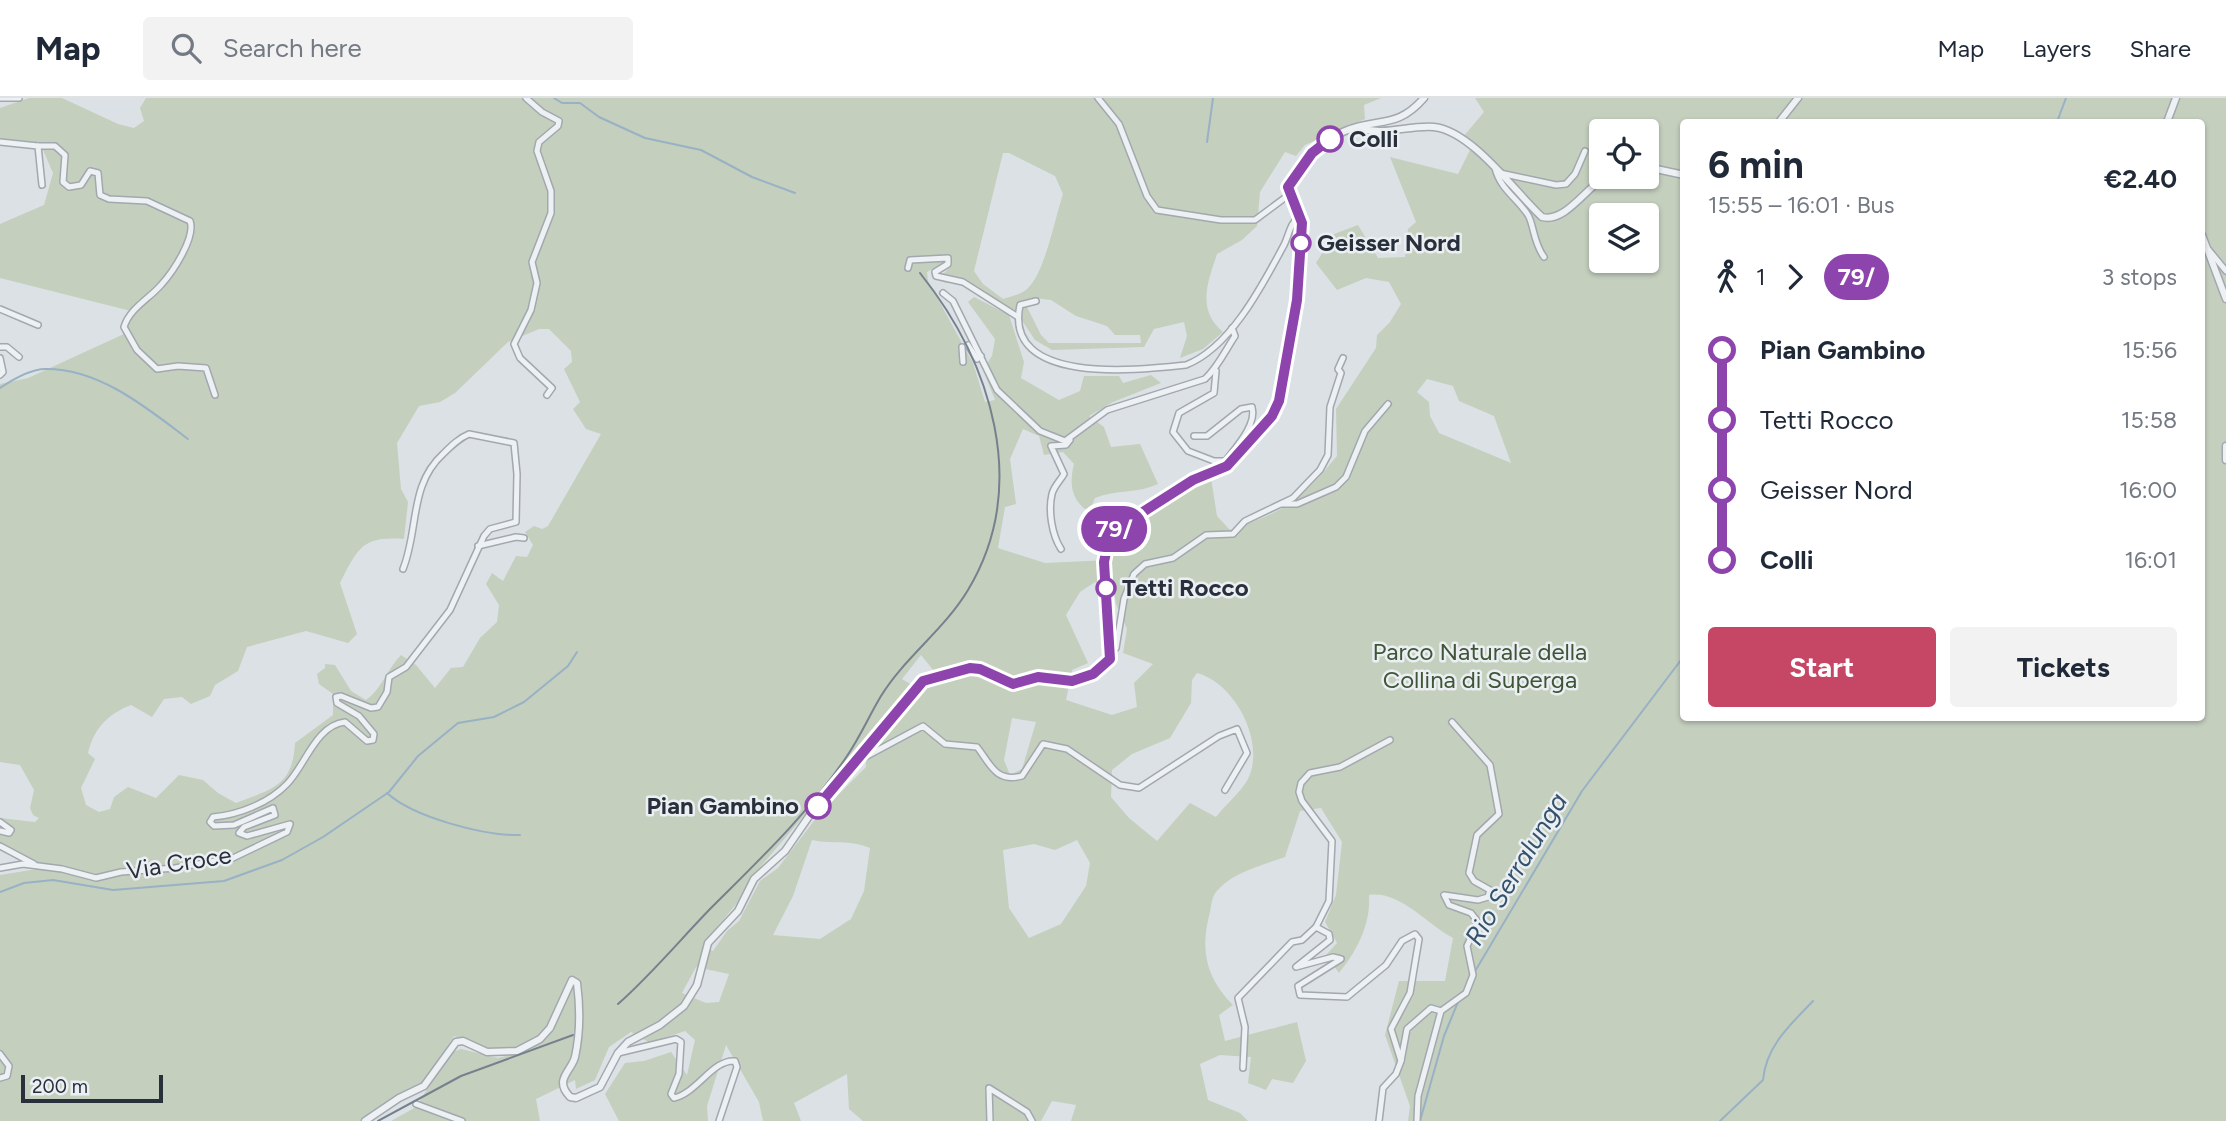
<!DOCTYPE html>
<meta charset="utf-8">
<style>
:root{--surface:#fff;--page:#f2f2f3;--text:#1f2937;--muted:#747a83;--line:#e0e1e3;--accent:#c64665}
body{margin:0;font-family:Figtree,sans-serif;background:var(--page);color:var(--text);height:100vh;display:flex;flex-direction:column;font-size:26px;white-space:nowrap}
*{box-sizing:border-box;margin:0}
p{font-size:23px;color:var(--muted)}
.icon{flex:none;width:38px;height:38px;fill:none;stroke:currentColor;stroke-width:2;stroke-linecap:round;stroke-linejoin:round}
.map{position:relative;flex:1;overflow:hidden}
.drawer{position:absolute;left:1680px;top:21px;width:525px;height:602px;display:flex;flex-direction:column;background:var(--surface);border-radius:7px;box-shadow:0 2px 5px #0004}
.drawer>*{flex:none}
.badge{padding:0 14px;border-radius:23px;font-size:24px;line-height:46px}
.buttons{position:absolute;left:1589px;top:21px;display:grid;gap:14px}
.buttons a{display:grid;place-items:center;width:70px;height:70px;border-radius:7px;background:var(--surface);box-shadow:0 2px 5px #0004;font-size:35px}
.scale{position:absolute;left:21px;bottom:18px;width:142px;box-sizing:border-box;padding-left:7px;border:4px solid #27303b;border-top:0;font-size:19px;line-height:24px;white-space:nowrap;color:#27303b;-webkit-text-stroke:5px #ebeff3;paint-order:stroke}
.map>.badge{position:absolute;translate:-50% -50%;box-shadow:0 0 0 4px #fff}
.legs{display:flex;align-items:center;gap:10px;height:77px;padding:0 28px;font-size:23px}
.legs p{margin-inline-start:auto}
.headline{display:flex;align-items:center;justify-content:space-between;height:119px;padding:0 28px}
h1{font-size:38px;font-weight:700;line-height:52px}
.cta{display:flex;gap:14px;margin-top:auto;padding:14px 28px}
.cta a{flex:1;height:80px;border-radius:7px;background:var(--accent);color:#fff;font-size:28px;font-weight:700;line-height:80px;text-align:center}
.cta a+a{background:var(--page);color:var(--text)}
ul{padding:0 28px;list-style:none}
li{display:flex;align-items:center;gap:24px;height:70px;font-size:26px}
li i{display:grid;place-items:center;width:10px;height:100%;margin:0 9px;background:currentColor}
li i::after{content:'';width:18px;height:18px;margin:-9px;border:5px solid;border-radius:50%;background:var(--surface)}
li p{margin-inline-start:auto}
li:first-child i{background:linear-gradient(#0000 50%,currentColor 0)}
li:last-child i{background:linear-gradient(currentColor 50%,#0000 0)}
header{display:flex;align-items:center;gap:42px;box-sizing:border-box;height:98px;padding:0 35px;background:var(--surface);border-bottom:2px solid var(--line)}
header strong{font-size:33px}
nav{display:flex;gap:38px;margin-inline-start:auto;font-size:24px}
.search{width:490px;height:63px;background:var(--page);display:flex;align-items:center;gap:18px;box-sizing:border-box;padding:0 24px;border-radius:7px;color:var(--muted);font-size:26px}
.map>svg:first-child{display:block}
</style>
<header>
<strong>Map</strong>
<div class="search"><svg class="icon" aria-label="search" viewBox="0 0 24 24"><circle cx="10" cy="10" r="6"/><path d="M15 15l6 6"/></svg>Search here</div>
<nav><a>Map</a><a>Layers</a><a>Share</a></nav>
</header>
<div class="map">
<svg width="2226" height="1023" viewBox="0 0 2226 1023">
<rect width="100%" height="100%" fill="#dce1e5"/>
<path fill="#c4cfbe" fill-rule="evenodd" d="M29 0H62L118 26 134 30 144 23 140 10 146 0H523L540 16 556 22 562 29 558 18 543 13 529 0H1381L1364 7 1365 21 1305 47 1296 58 1285 54 1260 94 1257 128 1242 142 1217 156C1208 184 1196 211 1223 234L1203 251 1180 260 1187 238 1184 224 1154 231 1144 249 1052 252 1035 242 1015 212 958 184 946 185 938 181 948 171 945 164 927 174 928 183 973 265 985 304 995 302 983 272 992 258 995 241 968 204 974 199 1009 217 1024 264 1021 280 1059 302 1080 293 1084 278H1119L1123 285 1151 277 1161 285 1113 304 1089 318 1104 329 1111 349 1140 346 1158 386C1137 396 1116 391 1095 400L1089 414C1071 402 1069 386 1074 366L1063 354 1044 357 1039 338 1023 331 1010 361 1016 406 1005 409 998 450 1045 465 1109 462 1117 437C1151 421 1178 397 1211 380L1217 418 1230 432C1287 412 1298 405 1337 358L1336 311 1376 250 1377 237 1390 224 1401 206 1389 184 1366 180 1337 192 1316 165 1334 136 1358 127 1378 160 1405 159 1408 131 1416 124 1390 59 1458 76 1472 48 1463 39 1484 14 1475 0H1471H2226V1023H1408L1410 1008 1385 937 1399 883H1445L1453 840C1427 826 1399 792 1369 797 1371 826 1357 853 1339 875L1326 857 1337 845 1325 824 1336 797 1342 744 1321 710 1300 713 1285 759C1263 767 1228 775 1214 797 1211 803 1211 812 1209 818 1200 854 1207 881 1233 907L1219 917 1225 943 1297 924 1306 963 1293 985 1272 981 1266 992 1248 985 1251 959 1220 957 1200 966 1208 1002 1240 1015 1248 1023H1071L1076 1007 1052 1003 1041 1023H863L849 1011 847 976 794 1005 801 1023H763L759 1004 726 947 707 1008 708 1023H619L605 996 625 965 644 963 671 954 687 977 695 942 685 933 650 945 631 934 609 949 595 982 576 991 575 982 536 1001 540 1023H391L416 1009 450 955 461 951 498 960 526 953 540 945 553 930 517 951H487L454 938 424 984 378 1009 363 1023H0V777L37 771 34 762 0 744V720L35 724 39 720 33 717 30 710 34 692 20 667 0 664V286L28 280 124 236 131 213 0 180V126L44 107 53 75 40 45 0 42V10ZM1684 24H2202V620H1684ZM1601 33H1647V79H1601ZM1003 55H1009L1055 78 1063 96C1055 120 1045 174 1028 190 1021 197 1012 198 1003 201L983 186 974 173ZM1601 117H1647V163H1601ZM1034 200 1051 202 1076 218 1107 228 1115 237H1140L1141 245H1049L1041 237 1026 207ZM539 231H549L571 253 572 264 564 271 580 304 573 311 586 331 601 336 548 428 542 431 534 428 525 434 533 447 527 459 516 458 503 483 492 475 486 486 499 507 497 524 480 540 463 569 451 570 435 590 416 567 401 557C387 571 382 591 366 602L351 593 335 567 325 566V570L317 576 319 586 333 596V617L295 645C293 688 272 691 236 705L218 695 203 682 179 677 156 700 128 689 114 699 110 711 99 714 86 707 81 690 95 661 88 655C94 630 108 616 131 607L152 619 164 601 182 599 191 606 210 598 215 587 238 573 247 549 306 533 348 545 357 536 340 485C358 450 362 438 404 441L408 404 401 391 397 345 419 308 440 304 455 295 508 244ZM1427 281 1453 288 1459 303 1494 318 1511 365 1439 335 1430 318 1429 304 1417 294ZM1095 484 1113 489 1116 506 1127 531 1123 555 1153 566 1134 585 1137 609 1112 617 1066 602 1072 572 1088 565 1066 517 1080 494ZM921 557 942 583 922 593 902 581ZM1197 575C1235 585 1266 644 1248 681 1241 694 1225 707 1216 719L1190 705 1157 743 1129 720 1111 699 1112 672 1132 656 1170 640 1191 605 1192 582ZM1012 620 1036 624 1022 671 1010 677 1004 662ZM865 646 866 669 820 715 778 770 760 783 739 823 727 833 713 853 702 848 737 805 751 780ZM812 742C835 747 848 741 870 750L864 793 851 821 820 841 773 837 793 798ZM1077 742 1090 765 1086 788 1061 826 1029 840 1009 810 1003 752 1034 746 1055 752ZM696 869 729 876 719 904 706 905 682 895Z"/>
<g fill="none" stroke-linecap="round" stroke-linejoin="round">
<g stroke="#98b1c4" stroke-width="2">
<polyline points="554,0 562,5 580,5 599,19 645,40 701,52 752,79 795,95"/>
<polyline points="2057,24 2066,0"/>
<polyline points="1207,44 1213,0"/>
<path d="M0 290C12 282 30 271 45 271 99 270 147 310 188 341"/>
<path d="M387 695C413 719 484 738 520 737"/>
<polyline points="0,794 24,785 53,782 113,792 224,783 282,762 323,739 389,694 418,658 458,625 494,619 524,604 568,568 577,554"/>
<polyline points="1474,875 1582,693 1684,558"/>
<polyline points="1420,1023 1444,938 1458,904"/>
<path d="M1720 1023 1763 982C1766 948 1790 927 1813 903"/>
</g>
<defs>
<g id="minor">
<polyline points="0,0 19,0"/>
<polyline points="526,0 542,14 559,23 558,28 539,44 537,53 551,93 551,115 532,164 537,185 531,212 514,246 520,260 552,290 547,297"/>
<polyline points="1098,0 1119,26 1147,98 1157,112 1221,122 1255,122 1290,96"/>
<polyline points="0,44 38,48 42,87"/>
<path d="M38 48H55L65 57 63 84 69 89 81 87 90 73 98 75 100 97 109 101 147 103 190 123C196 139 173 174 161 187 149 201 130 210 124 229L137 252 157 271 178 268 206 270 215 297"/>
<path d="M1495 70C1500 91 1517 100 1528 117 1534 127 1533 144 1544 159"/>
<polyline points="1500,75 1556,87 1566,86 1575,76 1585,53"/>
<polyline points="2208,151 2226,173"/>
<polyline points="908,170 910,162 948,160 948,166 935,174 936,178 963,184 1018,219"/>
<path d="M943 195 953 203 997 292 1040 333 1065 343 1107 312 1205 281C1218 269 1225 253 1235 238L1232 230"/>
<path d="M1036 203 1020 207C1003 288 1139 272 1186 267 1230 250 1262 188 1284 147 1289 137 1290 125 1299 119"/>
<polyline points="0,211 38,227"/>
<polyline points="968,247 977,261 981,258"/>
<polyline points="0,249 7,249 19,259"/>
<polyline points="962,249 963,264"/>
<polyline points="0,260 3,274 0,277"/>
<polyline points="1216,273 1214,295 1179,315 1173,334 1188,353 1214,363 1232,363"/>
<path d="M1194 338H1207L1241 311 1252 309C1257 326 1237 348 1227 361"/>
<polyline points="1282,406 1297,406 1336,389 1346,379 1365,333 1388,306"/>
<polyline points="478,448 516,439 524,440"/>
<path d="M1061 451C1052 437 1048 413 1052 396 1054 388 1060 383 1064 376L1051 348 1066 347 1070 342"/>
<polyline points="1111,555 1116,550 1124,501 1134,476 1145,466 1173,460 1206,437 1233,436 1245,423 1293,400 1320,372 1328,357 1330,309 1341,275 1338,271 1343,260"/>
<path d="M854 665 923 628 945 646 977 649C990 665 995 685 1022 678L1043 646 1067 651 1120 687 1139 690 1219 638 1237 631 1247 655 1225 692"/>
<polyline points="0,724 11,732 9,735 0,733"/>
<polyline points="0,748 34,766"/>
<path d="M0 770 23 766 62 771 96 780 121 774 175 770 233 760 287 734 290 726 247 738 239 735 244 729 275 717 273 710 234 727 214 728 210 724 213 719C238 717 269 705 287 686 305 668 316 627 345 624L367 643 373 642 374 636 359 618 337 605 336 599 341 598 371 610 378 609 387 594 389 579 406 569 450 512 484 438 490 431 516 424 517 376 514 345 469 336C459 340 451 348 443 356 409 387 419 431 403 471"/>
<polyline points="1316,829 1329,803 1332,743 1302,703 1299,694 1301,685 1310,675 1340,669 1390,642"/>
<path d="M618 955 676 941 681 944 679 976 671 996 674 1000C697 995 713 961 735 963L737 969 719 1023"/>
<polyline points="0,956 9,968 7,978 0,980"/>
<polyline points="1243,970 1245,929 1238,900 1292,844 1302,842 1316,829 1329,836 1330,842 1296,869 1333,859 1341,861 1298,888 1300,897 1347,899 1386,867 1402,843 1415,836 1419,841 1410,895 1391,931 1401,963 1407,931 1431,910 1441,913"/>
<polyline points="416,1006 462,1023"/>
<polyline points="990,1023 989,990 1027,1014 1032,1023"/>
<polyline points="1379,1023 1383,990 1396,976 1401,963"/>
<polyline points="1417,1023 1418,998 1441,913 1466,895 1473,877 1467,848 1478,824 1471,815 1449,807 1444,797 1478,802 1488,799 1490,792 1474,783 1469,775 1477,737 1499,716 1490,667 1452,624"/>
</g>
<g id="tertiary">
<polyline points="1779,24 1798,0"/>
<polyline points="2167,24 2176,0"/>
<path d="M1358 30C1385 38 1408 27 1434 29 1472 33 1515 94 1542 119 1565 125 1586 90 1605 79"/>
<polyline points="1647,69 1684,77"/>
<polyline points="2202,137 2226,201"/>
<polyline points="2226,348 2226,362"/>
<path d="M365 1023 399 1000 424 988 456 944 463 943 487 954 517 953 540 941 550 930 572 882 577 885C580 908 580 936 575 959 573 968 564 975 563 984 563 991 566 994 570 999L576 1000 600 989 618 955 628 944 660 927 684 908 697 887 708 845 738 813 754 781 785 753 812 714 915 590 923 583 970 570 980 571 1013 586 1038 579 1072 584 1093 576 1110 561 1103 464 1110 435 1193 382 1227 367 1272 318 1279 303 1297 202 1302 125 1288 89 1290 84C1305 64 1320 43 1345 33 1378 19 1396 32 1424 0"/>
</g>
</defs>
<use href="#minor" stroke="#a2a8af" stroke-width="8"/>
<use href="#tertiary" stroke="#a2a8af" stroke-width="9"/>
<use href="#minor" stroke="#eef1f4" stroke-width="5"/>
<use href="#tertiary" stroke="#eef1f4" stroke-width="6"/>
<g stroke="#77818e" stroke-width="2">
<path d="M618 906C651 877 679 843 710 811 758 763 809 715 847 658 860 639 869 618 881 598 905 559 944 532 968 492 1031 387 991 264 920 175"/>
<polyline points="378,1023 461,978 573,937"/>
</g>
</g>
<g fill="none" stroke-linecap="round" stroke-linejoin="round">
<defs>
<polyline id="line-1" points="818,708 923,583 970,570 980,571 1013,586 1038,579 1072,583 1093,576 1110,561 1104,464 1110,435 1193,382 1227,368 1272,318 1279,303 1297,202 1302,125 1288,89 1312,55 1330,41"/>
</defs>
<use href="#line-1" stroke="#fff" stroke-width="16"/>
<use href="#line-1" stroke="#8e44ad" stroke-width="10"/>
</g>
<g fill="#fff" stroke="#8e44ad" stroke-width="3.5">
<circle cx="1330" cy="41" r="12"/>
<circle cx="1301" cy="145" r="9"/>
<circle cx="1106" cy="490" r="9"/>
<circle cx="818" cy="708" r="12"/>
</g>
<g text-anchor="middle" stroke-width="5" stroke-linejoin="round" paint-order="stroke">
<g font-size="24" font-weight="bold" fill="#27303b" stroke="#ebeff3" text-anchor="start">
<text x="1349" y="49">Colli</text>
<text x="1317" y="153">Geisser Nord</text>
<text x="1122" y="498">Tetti Rocco</text>
<text x="799" y="716" text-anchor="end">Pian Gambino</text>
</g>
<g font-size="24" fill="#3e5635" stroke="#ebeff3">
<text x="1480" y="562">Parco Naturale della<tspan x="1480" dy="28">Collina di Superga</tspan></text>
</g>
<g font-size="24" fill="#27303b" stroke="#ebeff3">
<text transform="translate(179 765) rotate(-9)" y="8">Via Croce</text>
</g>
<g font-size="26" font-style="italic" fill="#33526c" stroke="#ebeff3">
<text transform="translate(1516 771) rotate(-59)" y="9">Rio Serralunga</text>
</g>
</g>
</svg>
<div class="buttons">
<a><svg class="icon" aria-label="locate" viewBox="0 0 24 24"><circle cx="12" cy="12" r="6"/><path d="M12 2v4M12 18v4M2 12h4M18 12h4"/></svg></a>
<a><svg class="icon" aria-label="layers" viewBox="0 0 24 24"><path d="M12 4l9 5-9 5-9-5zM3 14l9 5 9-5"/></svg></a>
</div>
<div class="scale">200 m</div>
<b class="badge" style="left:1114px;top:431px;background:#8e44ad;color:#fff">79/</b>
<section class="drawer">
<div class="headline"><div><h1>6 min</h1><p>15:55 – 16:01 · Bus</p></div><b>€2.40</b></div>
<div class="legs"><svg class="icon" aria-label="walk" viewBox="0 0 24 24"><circle cx="13" cy="4" r="2"/><path d="M13 8l-2 6 4 7M11 14l-3 7M7 12l3-4h3l4 4"/></svg>1<svg class="icon" aria-label="forward" viewBox="0 0 24 24"><path d="M9 5l7 7-7 7"/></svg><b class="badge" style="background:#8e44ad;color:#fff">79/</b><p>3 stops</p></div>
<ul>
<li><i style="color:#8e44ad"></i><b>Pian Gambino</b><p>15:56</p></li>
<li><i style="color:#8e44ad"></i><span>Tetti Rocco</span><p>15:58</p></li>
<li><i style="color:#8e44ad"></i><span>Geisser Nord</span><p>16:00</p></li>
<li><i style="color:#8e44ad"></i><b>Colli</b><p>16:01</p></li>
</ul>
<div class="cta"><a>Start</a><a>Tickets</a></div>
</section>
</div>
